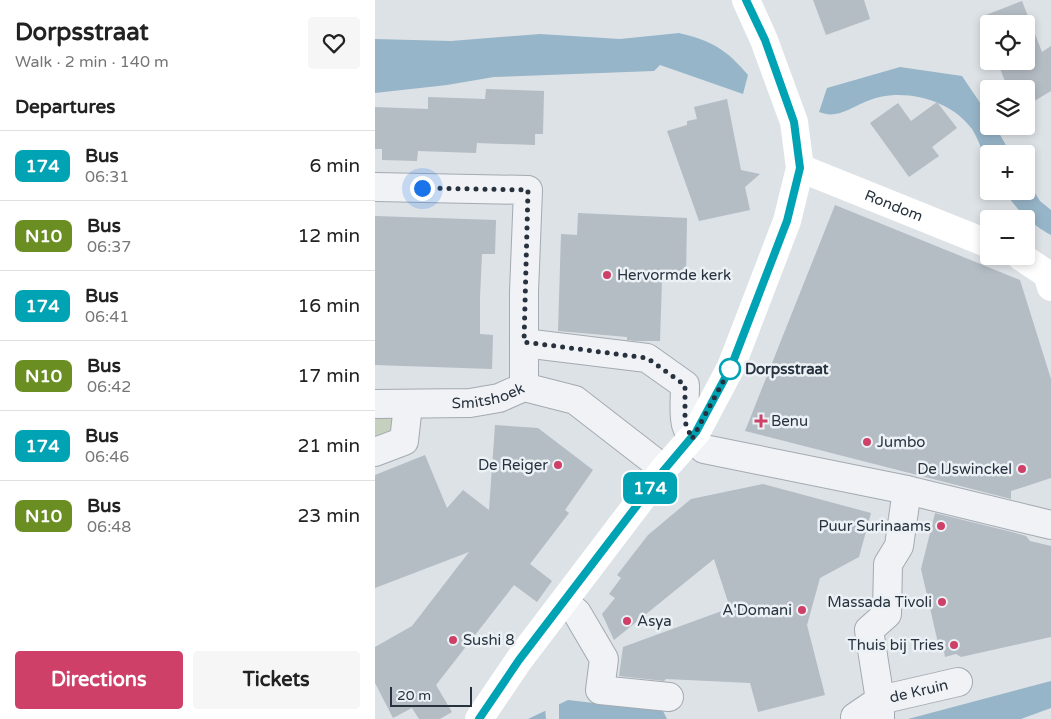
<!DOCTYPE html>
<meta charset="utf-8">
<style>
:root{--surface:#fff;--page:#f6f6f6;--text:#222;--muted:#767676;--line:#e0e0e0;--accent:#ce4067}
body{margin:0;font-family:"Varela Round",sans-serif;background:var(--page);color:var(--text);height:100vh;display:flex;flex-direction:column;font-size:19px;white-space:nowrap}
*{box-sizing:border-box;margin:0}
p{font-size:16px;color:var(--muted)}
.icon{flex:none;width:28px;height:28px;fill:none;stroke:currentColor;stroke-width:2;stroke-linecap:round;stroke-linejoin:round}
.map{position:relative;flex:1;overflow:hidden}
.drawer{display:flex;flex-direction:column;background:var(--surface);width:375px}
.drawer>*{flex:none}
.badge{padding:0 10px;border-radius:8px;font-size:18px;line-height:32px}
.fabs{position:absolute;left:605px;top:15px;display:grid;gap:10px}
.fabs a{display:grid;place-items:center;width:55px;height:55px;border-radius:5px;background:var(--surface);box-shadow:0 2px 8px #0003;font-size:25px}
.scale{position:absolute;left:15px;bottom:12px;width:82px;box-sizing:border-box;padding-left:5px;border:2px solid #27323e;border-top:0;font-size:14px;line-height:18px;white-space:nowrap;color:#27323e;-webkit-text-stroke:4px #ecf1f5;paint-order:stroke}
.you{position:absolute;width:25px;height:25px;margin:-12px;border:4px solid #fff;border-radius:50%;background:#1a73e8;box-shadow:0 0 0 8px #1a73e833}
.map>.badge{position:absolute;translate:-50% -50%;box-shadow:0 0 0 2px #fff}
h2{padding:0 15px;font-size:19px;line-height:45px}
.round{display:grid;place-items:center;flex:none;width:52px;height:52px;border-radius:5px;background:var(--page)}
.head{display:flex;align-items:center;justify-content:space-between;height:85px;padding:0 15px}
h1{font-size:24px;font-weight:700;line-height:38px}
.primary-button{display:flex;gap:10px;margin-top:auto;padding:10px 15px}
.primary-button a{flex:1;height:58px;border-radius:5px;background:var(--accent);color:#fff;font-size:20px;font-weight:700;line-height:58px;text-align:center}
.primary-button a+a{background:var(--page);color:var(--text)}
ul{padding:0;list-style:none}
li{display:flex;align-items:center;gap:15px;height:70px;padding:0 15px;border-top:1px solid var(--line)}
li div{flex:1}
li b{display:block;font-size:19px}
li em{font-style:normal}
li .badge{min-width:55px;font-weight:700;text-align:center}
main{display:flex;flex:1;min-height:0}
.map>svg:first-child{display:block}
</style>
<main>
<section class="drawer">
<div class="head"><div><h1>Dorpsstraat</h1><p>Walk · 2 min · 140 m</p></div><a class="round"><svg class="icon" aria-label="heart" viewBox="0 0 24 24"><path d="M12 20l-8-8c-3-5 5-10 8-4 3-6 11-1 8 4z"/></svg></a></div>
<h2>Departures</h2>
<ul>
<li><span class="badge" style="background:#00a3b4;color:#fff">174</span><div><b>Bus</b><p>06:31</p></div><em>6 min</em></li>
<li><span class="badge" style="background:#6b8e23;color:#fff">N10</span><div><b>Bus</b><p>06:37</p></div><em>12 min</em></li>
<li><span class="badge" style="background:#00a3b4;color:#fff">174</span><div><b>Bus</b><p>06:41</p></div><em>16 min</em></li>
<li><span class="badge" style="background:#6b8e23;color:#fff">N10</span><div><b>Bus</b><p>06:42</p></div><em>17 min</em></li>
<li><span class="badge" style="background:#00a3b4;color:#fff">174</span><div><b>Bus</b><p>06:46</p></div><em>21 min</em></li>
<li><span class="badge" style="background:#6b8e23;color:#fff">N10</span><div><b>Bus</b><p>06:48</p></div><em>23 min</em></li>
</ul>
<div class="primary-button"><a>Directions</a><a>Tickets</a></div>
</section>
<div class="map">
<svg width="676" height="719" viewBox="0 0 676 719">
<rect width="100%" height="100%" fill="#dde2e7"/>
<polygon fill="#c5d1be" points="0,414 15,414 19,418 16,432 0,439"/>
<g fill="#97b5c8">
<path d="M304 33C337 41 351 49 373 75L368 94 285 65 279 71 119 77 72 85 0 93V39L76 41 165 34 245 39Z"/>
<path d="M525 67 587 76 614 116V126H620L636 154H614V164C607 153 604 140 597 129 575 98 523 86 490 102 473 109 462 119 444 112L452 88Z"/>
<path d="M651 179 665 201 676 210V235C657 225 641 210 630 191H651Z"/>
<polygon points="676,681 676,708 646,719 533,719"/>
<polygon points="193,700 288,711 292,719 153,719"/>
</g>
<polygon fill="#dde2e7" points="184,702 184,719 171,719 170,708"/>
<g fill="#b4bcc4">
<polygon points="438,0 489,0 495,19 451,35"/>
<polygon points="647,1 667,52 676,46 676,91 651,106 651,89 633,89 622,61 651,61 651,24 614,24 614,38 606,17"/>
<polygon points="111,89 169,91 168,134 160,134 160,145 102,143 101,153 43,151 42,161 7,160 7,149 0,149 0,107 53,109 53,97 110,99"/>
<polygon points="352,99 366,170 385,174 370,187 375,210 324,221 292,131 312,125 312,121 322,119 319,107"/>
<polygon points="562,102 582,128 557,147 564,156 534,177 495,123 523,103 536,121"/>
<polygon points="460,205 645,280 676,379 676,478 636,491 636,499 370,431"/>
<polygon points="203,213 312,218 311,278 287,280 285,341 261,341 252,340 252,337 183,331 186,234 202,235"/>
<polygon points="0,216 121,220 120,254 107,254 105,297 105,334 118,335 117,369 0,365"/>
<polygon points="120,425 163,428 218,470 190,510 194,513 155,564 177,581 162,602 139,585 61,685 77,712 65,719 44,719 37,708 18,718 0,683 0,647 37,626 94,552 0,588 0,475 50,455 72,508 88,490 114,510"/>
<polygon points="388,484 496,513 484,557 445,578 432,625 450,695 383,712 375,683 291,679 289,681 244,676 248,647 355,608 339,559 239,640 227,614 240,598 234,594 246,578 242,575 273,535 316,499"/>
<polygon points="560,513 637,532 651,536 655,541 676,546 676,637 586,657 581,654 570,657 568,646 563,643 546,569"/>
</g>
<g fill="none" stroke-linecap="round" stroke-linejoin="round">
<defs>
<g id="street">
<polyline points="0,187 153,190 149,292 149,387"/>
<path d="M149 343 272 358 310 385C310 413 304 430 329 449L532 490 676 525"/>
<path id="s1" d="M0 404 95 403 124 398 149 387 200 400 289 469"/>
<polyline points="0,452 29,441 33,405"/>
<polyline points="190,602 202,613 229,659 225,690 294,697"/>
<path id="s2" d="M480 717 505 700 583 682"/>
<polyline points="505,719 505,700 494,630 512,614 513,564 524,546 532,490"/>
</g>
</defs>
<use href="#street" stroke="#a3aab1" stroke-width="30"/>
<use href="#street" stroke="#f0f2f5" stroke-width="28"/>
<g stroke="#fff" stroke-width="28">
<path id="s3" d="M425 168 614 244"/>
<polyline points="645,256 672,274 676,287"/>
<polyline points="104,719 144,660 289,469 321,433 356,367 412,221 425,168 419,122 389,40 371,0"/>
</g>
</g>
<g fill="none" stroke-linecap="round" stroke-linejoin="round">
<defs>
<polyline id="line" points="104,719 144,660 289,470 321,432 356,367 412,221 425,168 419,122 390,40 371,0"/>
</defs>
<use href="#line" stroke="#fff" stroke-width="11"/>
<use href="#line" stroke="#00a3b4" stroke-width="8"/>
<polyline stroke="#27323e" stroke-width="5" stroke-dasharray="0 9" points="47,188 153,190 149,342 272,358 310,385 310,422 317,439 356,367 355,369"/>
</g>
<g fill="#ce4067" stroke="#ecf1f5" stroke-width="2">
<circle cx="232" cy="275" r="5"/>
<path d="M383.5 413.5h5v5h5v5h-5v5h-5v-5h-5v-5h5z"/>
<circle cx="492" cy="442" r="5"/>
<circle cx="183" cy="465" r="5"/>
<circle cx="647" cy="469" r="5"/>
<circle cx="566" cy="526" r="5"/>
<circle cx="567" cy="602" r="5"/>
<circle cx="427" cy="610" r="5"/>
<circle cx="252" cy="621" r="5"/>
<circle cx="78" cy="640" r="5"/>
<circle cx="579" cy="645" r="5"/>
</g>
<circle fill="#fff" stroke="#00a3b4" stroke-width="2.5" cx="355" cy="369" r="10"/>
<g text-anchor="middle" stroke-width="5" stroke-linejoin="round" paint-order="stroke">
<g font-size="15" fill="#27323e" stroke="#ecf1f5">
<text dy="5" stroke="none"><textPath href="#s3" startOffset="101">Rondom</textPath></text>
<text dy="5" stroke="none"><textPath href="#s1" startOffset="114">Smitshoek</textPath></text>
<text dy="5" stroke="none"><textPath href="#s2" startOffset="70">de Kruin</textPath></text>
</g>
<g font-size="15" fill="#27323e" stroke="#ecf1f5" text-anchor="end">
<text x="242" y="280" text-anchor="start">Hervormde kerk</text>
<text x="396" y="426" text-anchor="start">Benu</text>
<text x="502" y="447" text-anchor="start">Jumbo</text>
<text x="173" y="470">De Reiger</text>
<text x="637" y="474">De IJswinckel</text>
<text x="556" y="531">Puur Surinaams</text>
<text x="557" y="607">Massada Tivoli</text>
<text x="417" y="615">A'Domani</text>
<text x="262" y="626" text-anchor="start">Asya</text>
<text x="88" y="645" text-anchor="start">Sushi 8</text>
<text x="569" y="650">Thuis bij Tries</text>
</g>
<g font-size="15" font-weight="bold" fill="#27323e" stroke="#ecf1f5" text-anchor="start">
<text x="370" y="374">Dorpsstraat</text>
</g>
</g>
</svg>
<div class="fabs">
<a><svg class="icon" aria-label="locate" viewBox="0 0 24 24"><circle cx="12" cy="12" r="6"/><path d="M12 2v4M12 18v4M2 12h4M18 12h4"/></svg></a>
<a><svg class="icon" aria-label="layers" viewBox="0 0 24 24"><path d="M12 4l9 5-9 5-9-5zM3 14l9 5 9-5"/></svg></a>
<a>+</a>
<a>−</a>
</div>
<div class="scale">20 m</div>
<div class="you" style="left:47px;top:188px"></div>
<b class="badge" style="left:275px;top:488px;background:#00a3b4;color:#fff">174</b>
</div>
</main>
